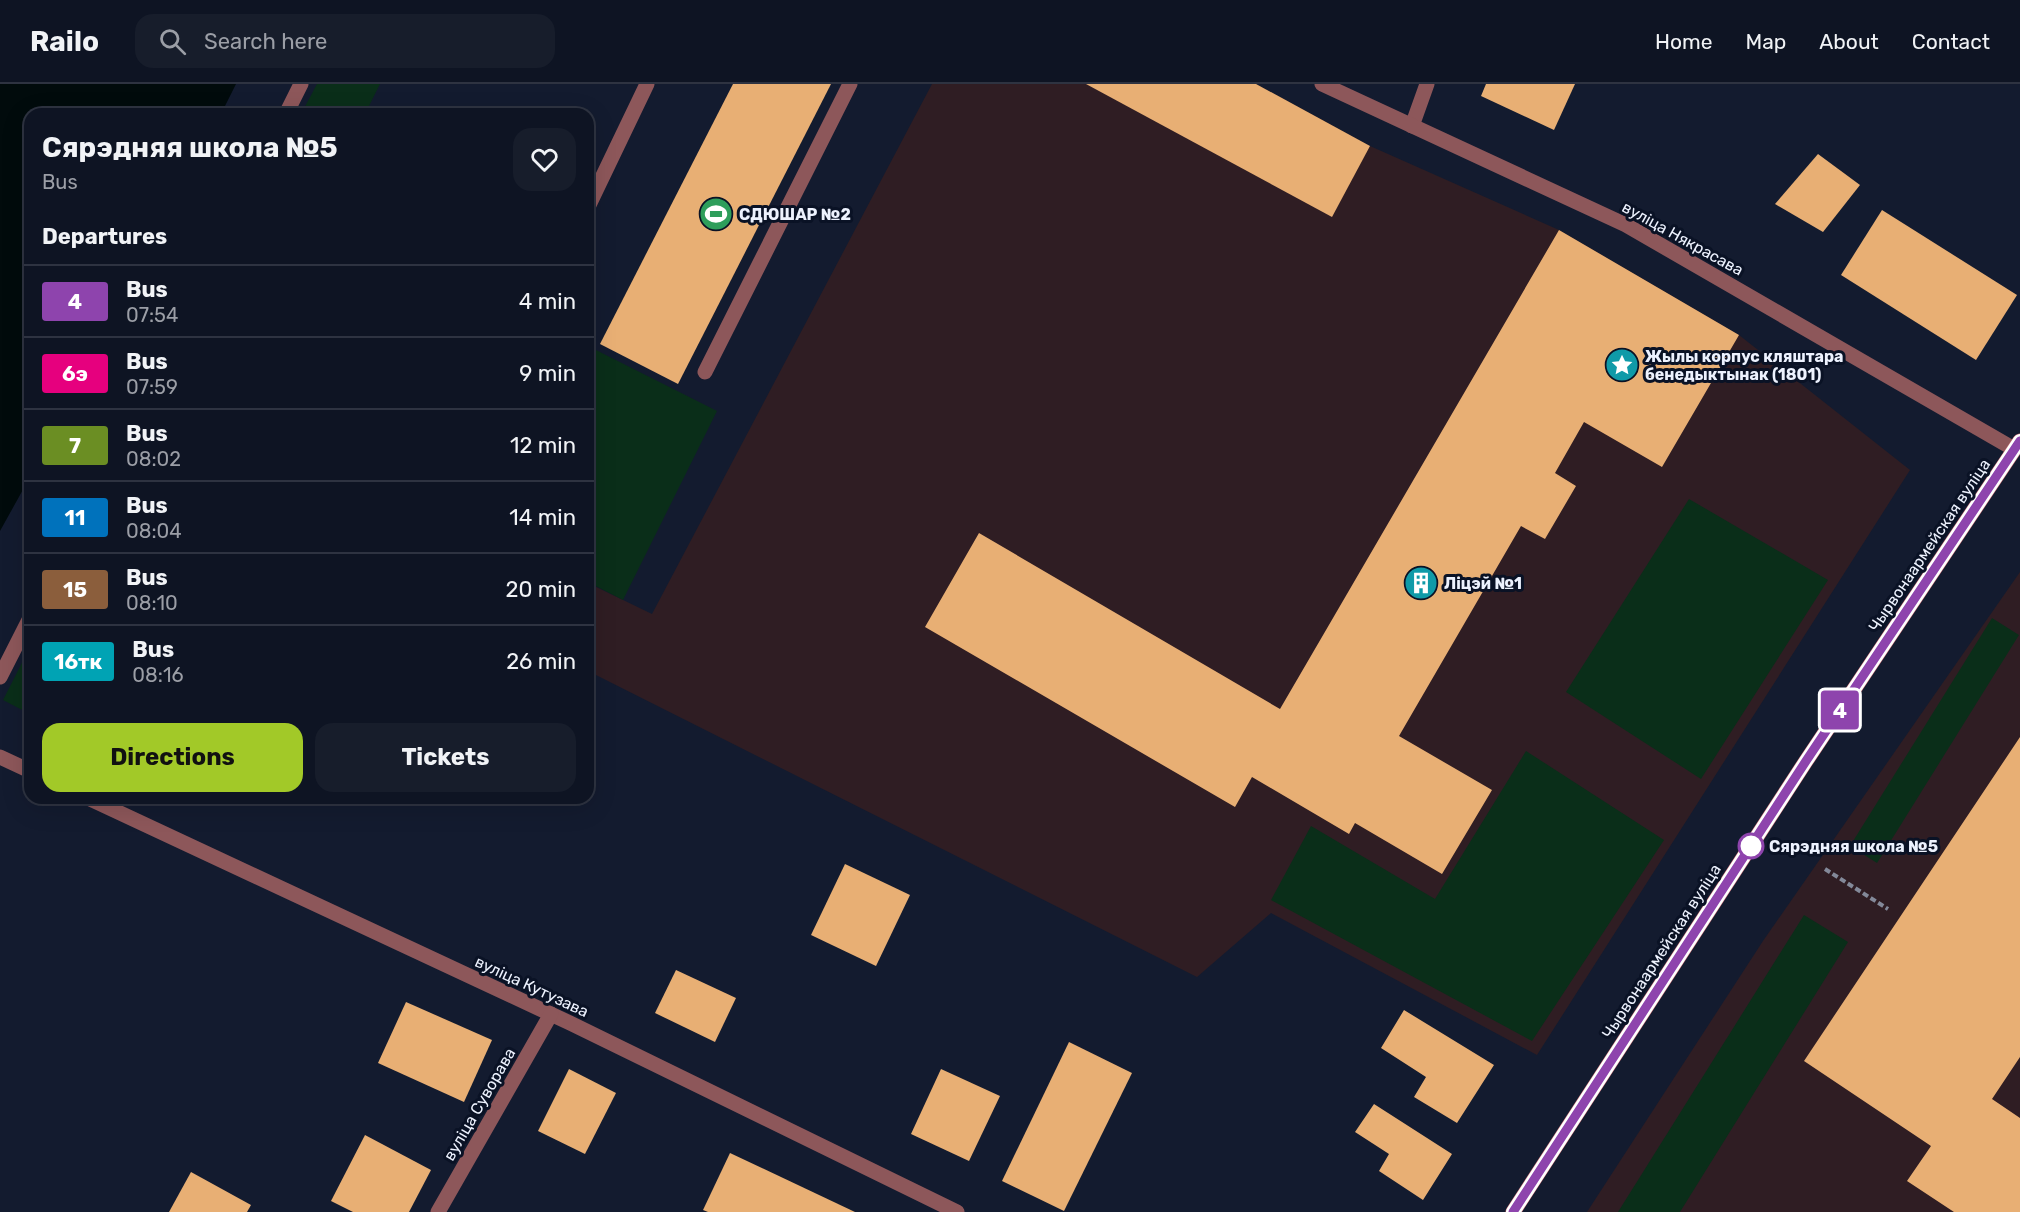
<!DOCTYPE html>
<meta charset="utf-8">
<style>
:root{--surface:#0e1423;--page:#171d2b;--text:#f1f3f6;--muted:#9b9ea6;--line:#2e3341;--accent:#a2c928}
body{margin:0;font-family:Rubik,sans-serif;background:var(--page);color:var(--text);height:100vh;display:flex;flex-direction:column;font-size:22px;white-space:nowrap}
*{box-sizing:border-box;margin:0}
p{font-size:20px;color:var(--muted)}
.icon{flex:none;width:33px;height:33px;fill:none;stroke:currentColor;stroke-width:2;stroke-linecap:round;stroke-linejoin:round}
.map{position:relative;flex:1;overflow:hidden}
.drawer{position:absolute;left:24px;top:24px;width:570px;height:696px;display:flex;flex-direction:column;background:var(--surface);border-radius:18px;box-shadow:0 6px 24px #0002,0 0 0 2px var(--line)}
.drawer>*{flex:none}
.badge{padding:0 12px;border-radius:4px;font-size:21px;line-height:39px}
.map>.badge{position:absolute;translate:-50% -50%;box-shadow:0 0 0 3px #fff}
h2{padding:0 18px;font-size:22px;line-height:54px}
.round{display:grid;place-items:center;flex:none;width:63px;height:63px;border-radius:18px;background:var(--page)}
.head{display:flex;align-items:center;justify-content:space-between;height:102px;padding:0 18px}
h1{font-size:28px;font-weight:700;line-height:45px}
.cta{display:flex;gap:12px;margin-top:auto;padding:12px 18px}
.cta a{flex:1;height:69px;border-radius:18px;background:var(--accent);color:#111;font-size:24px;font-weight:700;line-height:69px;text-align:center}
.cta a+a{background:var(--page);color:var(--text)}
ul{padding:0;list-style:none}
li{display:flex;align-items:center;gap:18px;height:72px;padding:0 18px;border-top:2px solid var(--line)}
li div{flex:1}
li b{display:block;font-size:22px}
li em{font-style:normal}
li .badge{min-width:66px;font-weight:700;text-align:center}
header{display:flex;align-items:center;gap:36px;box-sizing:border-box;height:84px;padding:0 30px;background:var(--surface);border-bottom:2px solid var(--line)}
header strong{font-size:28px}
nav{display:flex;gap:33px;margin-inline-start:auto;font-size:21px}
.search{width:420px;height:54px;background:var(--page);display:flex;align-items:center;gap:15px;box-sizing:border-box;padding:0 21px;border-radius:18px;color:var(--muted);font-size:22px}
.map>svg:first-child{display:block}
</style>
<header>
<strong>Railo</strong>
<div class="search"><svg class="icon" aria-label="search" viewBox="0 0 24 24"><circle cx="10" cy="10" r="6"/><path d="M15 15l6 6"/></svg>Search here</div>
<nav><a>Home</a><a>Map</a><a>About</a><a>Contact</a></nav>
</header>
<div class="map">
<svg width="2020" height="1128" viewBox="0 0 2020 1128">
<rect width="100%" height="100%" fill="#131b2f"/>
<g fill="#2f1d23">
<polygon points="932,0 1256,0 1370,62 1559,146 1739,251 1910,386 1537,971 1271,829 1197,893 588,587 588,499 652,530"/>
<polygon points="2020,488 2020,1128 1587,1128 1763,857"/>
</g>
<g fill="#0a2e19">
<polygon points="317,0 380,0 365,30 301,30"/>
<polygon points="588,262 717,327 623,516 588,498"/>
<polygon points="1689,415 1828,496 1701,695 1566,608"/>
<polygon points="1992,534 2019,551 1877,779 1850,762"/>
<polygon points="30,563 30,630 3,616"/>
<polygon points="1526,667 1664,756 1532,957 1271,816 1311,742 1435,815"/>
<polygon points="1804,831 1848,858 1680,1128 1618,1128"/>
</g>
<polygon fill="#010b0c" points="0,0 236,0 221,30 30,30 30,393 0,447"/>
<g fill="#e8af74">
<polygon points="733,0 831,0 678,300 600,260"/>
<polygon points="1086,0 1256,0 1370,62 1332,133"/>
<polygon points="1486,0 1575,0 1554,46 1481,12"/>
<polygon points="1818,70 1860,101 1823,148 1775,120"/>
<polygon points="1882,126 2017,211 1976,276 1841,191"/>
<polygon points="1559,146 1739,251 1662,383 1584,338 1555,389 1576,402 1545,455 1521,442 1399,652 1492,706 1442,790 1355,739 1349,750 1252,693 1235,723 925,543 979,449 1280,625"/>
<polygon points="2020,653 2020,973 1992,1015 2020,1034 2020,1128 1954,1128 1907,1097 1931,1062 1804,977"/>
<polygon points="845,780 910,811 876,882 811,851"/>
<polygon points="676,886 736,914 715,958 655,929"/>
<polygon points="406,918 492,956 464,1018 378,979"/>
<polygon points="1404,926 1494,981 1457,1039 1414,1013 1426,993 1381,964"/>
<polygon points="1069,958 1132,989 1064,1127 1002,1097"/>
<polygon points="569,985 616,1009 585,1070 538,1047"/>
<polygon points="941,985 1000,1012 969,1077 911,1050"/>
<polygon points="1374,1020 1452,1070 1423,1116 1379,1087 1389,1070 1355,1048"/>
<polygon points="365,1051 431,1086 409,1128 353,1128 331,1117"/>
<polygon points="730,1069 855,1128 708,1128 703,1126"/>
<polygon points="191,1088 251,1121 247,1128 169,1128"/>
</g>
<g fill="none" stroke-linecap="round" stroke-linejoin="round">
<polyline stroke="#838999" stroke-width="4" stroke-dasharray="6 3" stroke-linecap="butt" points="1825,785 1888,825"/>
<g stroke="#8d575a" stroke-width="15">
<polyline points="1412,42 1427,0"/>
<polyline points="588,123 647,0"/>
<polyline points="705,288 850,0"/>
</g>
<g stroke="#8d575a" stroke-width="15">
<polyline points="1322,0 1626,141 2014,365"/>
<polyline points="286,30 301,0"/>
<polyline points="0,593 30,534"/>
<polyline points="0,673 30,687"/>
<polyline points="88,714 570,939 957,1128"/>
<polyline points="438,1128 551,930"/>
</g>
<polyline stroke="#ce777d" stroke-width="15" points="1513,1128 1806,677 2020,357"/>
</g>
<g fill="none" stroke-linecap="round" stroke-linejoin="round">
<defs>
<polyline id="line" points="1513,1128 1806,677 2020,357"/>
</defs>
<use href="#line" stroke="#fff" stroke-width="14"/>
<use href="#line" stroke="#8e44ad" stroke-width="9"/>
</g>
<defs>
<symbol id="stadium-disc" viewBox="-11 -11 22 22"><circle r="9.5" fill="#2e9e5b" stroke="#0a1225"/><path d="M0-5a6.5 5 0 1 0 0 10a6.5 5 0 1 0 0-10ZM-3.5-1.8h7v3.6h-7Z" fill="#fff"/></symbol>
<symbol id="sight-disc" viewBox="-11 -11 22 22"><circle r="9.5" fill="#0f9aa8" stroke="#0a1225"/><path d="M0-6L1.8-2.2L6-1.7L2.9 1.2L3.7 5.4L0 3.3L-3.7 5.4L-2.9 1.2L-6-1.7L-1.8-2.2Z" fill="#fff"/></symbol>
<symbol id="building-disc" viewBox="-11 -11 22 22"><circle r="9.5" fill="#0f9aa8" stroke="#0a1225"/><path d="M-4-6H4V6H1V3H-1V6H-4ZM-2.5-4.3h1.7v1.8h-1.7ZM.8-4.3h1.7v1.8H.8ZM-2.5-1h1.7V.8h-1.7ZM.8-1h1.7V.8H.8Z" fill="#fff"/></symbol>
</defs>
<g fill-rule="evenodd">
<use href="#stadium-disc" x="697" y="111" width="38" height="38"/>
<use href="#sight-disc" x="1603" y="262" width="38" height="38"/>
<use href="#building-disc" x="1402" y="480" width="38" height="38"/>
</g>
<circle fill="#fff" stroke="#8e44ad" stroke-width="3" cx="1751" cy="762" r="12"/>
<g text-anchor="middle" stroke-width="6" stroke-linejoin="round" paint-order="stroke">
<g font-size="16" font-weight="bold" fill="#edf2fe" stroke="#0a1225" text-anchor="start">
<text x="739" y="136">СДЮШАР №2</text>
<text x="1645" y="278">Жылы корпус кляштара<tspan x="1645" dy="18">бенедыктынак (1801)</tspan></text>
<text x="1444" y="505">Ліцэй №1</text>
</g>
<g font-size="16" fill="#edf2fe" stroke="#0a1225">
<text transform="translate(1683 154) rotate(29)" y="6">вуліца Някрасава</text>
<text transform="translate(1929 461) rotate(-56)" y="6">Чырвонаармейская вуліца</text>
<text transform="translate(1661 867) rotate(-57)" y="6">Чырвонаармейская вуліца</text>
<text transform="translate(532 902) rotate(25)" y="6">вуліца Кутузава</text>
<text transform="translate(479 1020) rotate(-60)" y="6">вуліца Суворава</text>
</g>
<g font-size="16" font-weight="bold" fill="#edf2fe" stroke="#0a1225" text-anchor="start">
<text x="1769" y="768">Сярэдняя школа №5</text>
</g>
</g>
</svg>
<b class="badge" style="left:1840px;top:626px;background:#8e44ad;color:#fff">4</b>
<section class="drawer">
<div class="head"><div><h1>Сярэдняя школа №5</h1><p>Bus</p></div><a class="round"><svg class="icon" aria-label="heart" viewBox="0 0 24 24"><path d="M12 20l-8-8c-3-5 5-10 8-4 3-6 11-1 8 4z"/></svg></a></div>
<h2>Departures</h2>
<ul>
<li><span class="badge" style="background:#8e44ad;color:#fff">4</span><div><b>Bus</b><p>07:54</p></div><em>4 min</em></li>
<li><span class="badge" style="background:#e6007e;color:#fff">6э</span><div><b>Bus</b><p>07:59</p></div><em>9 min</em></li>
<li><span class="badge" style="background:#6b8e23;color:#fff">7</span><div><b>Bus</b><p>08:02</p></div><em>12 min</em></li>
<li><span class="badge" style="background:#0072bc;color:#fff">11</span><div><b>Bus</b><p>08:04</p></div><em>14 min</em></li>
<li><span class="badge" style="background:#8b5e3c;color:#fff">15</span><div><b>Bus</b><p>08:10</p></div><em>20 min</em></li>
<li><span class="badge" style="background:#00a3b4;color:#fff">16тк</span><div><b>Bus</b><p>08:16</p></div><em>26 min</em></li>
</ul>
<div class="cta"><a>Directions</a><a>Tickets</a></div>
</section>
</div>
